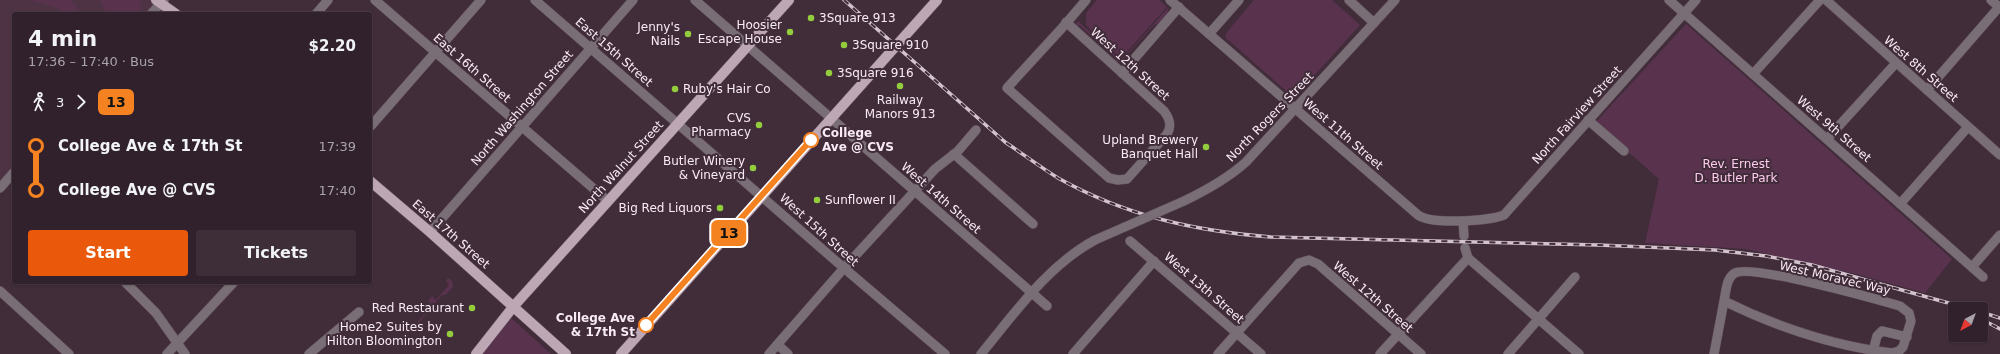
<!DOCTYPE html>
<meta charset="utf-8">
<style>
:root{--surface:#31212c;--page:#3d2e38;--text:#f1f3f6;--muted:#a8a3a9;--line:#4c3e48;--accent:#ea580c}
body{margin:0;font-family:"DejaVu Sans",sans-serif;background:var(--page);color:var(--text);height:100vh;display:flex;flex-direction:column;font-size:15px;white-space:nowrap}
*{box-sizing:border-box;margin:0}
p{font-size:13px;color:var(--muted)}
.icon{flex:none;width:22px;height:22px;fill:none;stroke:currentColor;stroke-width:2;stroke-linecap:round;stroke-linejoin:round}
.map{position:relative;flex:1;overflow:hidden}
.sheet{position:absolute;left:12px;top:12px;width:360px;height:272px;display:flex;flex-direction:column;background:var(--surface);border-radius:4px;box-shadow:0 1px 3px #0004,0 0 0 1px var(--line)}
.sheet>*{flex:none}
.badge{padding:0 8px;border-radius:6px;font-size:14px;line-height:26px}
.needle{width:26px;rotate:221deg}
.controls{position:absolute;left:1948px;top:302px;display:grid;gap:8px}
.controls a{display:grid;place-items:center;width:40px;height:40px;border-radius:4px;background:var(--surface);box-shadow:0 1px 3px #0004,0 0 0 1px var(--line);font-size:20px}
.map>.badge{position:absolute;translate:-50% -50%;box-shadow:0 0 0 2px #fff}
.legs{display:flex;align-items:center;gap:6px;height:44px;padding:0 16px;font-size:13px}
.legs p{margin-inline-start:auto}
.head{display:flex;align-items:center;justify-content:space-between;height:68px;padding:0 16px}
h1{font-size:22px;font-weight:700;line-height:30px}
.button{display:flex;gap:8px;margin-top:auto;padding:8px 16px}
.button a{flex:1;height:46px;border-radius:4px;background:var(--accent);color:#fff;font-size:16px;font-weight:700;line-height:46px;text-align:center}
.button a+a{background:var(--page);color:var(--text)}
ul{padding:0 16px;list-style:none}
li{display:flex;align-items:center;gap:14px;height:44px;font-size:15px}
li i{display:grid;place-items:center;width:6px;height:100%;margin:0 5px;background:currentColor}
li i::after{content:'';width:10px;height:10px;margin:-5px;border:3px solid;border-radius:50%;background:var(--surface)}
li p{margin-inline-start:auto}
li:first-child i{background:linear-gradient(#0000 50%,currentColor 0)}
li:last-child i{background:linear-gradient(currentColor 50%,#0000 0)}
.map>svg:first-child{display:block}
</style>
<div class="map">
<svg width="2000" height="354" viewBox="0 0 2000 354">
<rect width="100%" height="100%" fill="#412c3a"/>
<polygon fill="#4e3345" points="0,0 149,0 155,5 147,14 14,14 14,165 0,181"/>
<g fill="#59334e">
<polygon points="32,0 71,0 82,14 63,14 57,8"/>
<polygon points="100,0 139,0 142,10 140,14 106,14"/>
<polygon points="1097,0 1159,0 1167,7 1121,58 1086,25 1086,13"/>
<polygon points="1254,0 1332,0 1360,25 1294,98 1225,37 1227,32"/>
<path d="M1168 8C1169 15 1161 23 1154 25L1126 56 1125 61 1122 59Z"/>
<polygon points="1078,21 1123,62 1117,62 1115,60 1116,58 1079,25 1078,26 1075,25"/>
<polygon points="1686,24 1952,259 1925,293 1856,274 1746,249 1645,243 1659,179 1595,123"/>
<polygon points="448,278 452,281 453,287 445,295 442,295 420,321 422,323 411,333 405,329 405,327 410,331 432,305 428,301 432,296 436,300 449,285 446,281"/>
<polygon points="510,317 551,354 481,354"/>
</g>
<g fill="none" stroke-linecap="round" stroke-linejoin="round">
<defs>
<g id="minor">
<polyline points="375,0 608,201"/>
<polyline points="535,0 844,268 945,354"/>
<polyline points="695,0 1047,306"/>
<path d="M1170 0 1418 215C1432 225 1488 221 1504 215L1696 0"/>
<polyline points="1349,0 1374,23"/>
<polyline points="1669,0 1983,277"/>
<polyline points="1826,0 2000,155"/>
<polyline points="1991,0 2000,8"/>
<polyline points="151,14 164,0"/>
<polyline points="316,14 328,0"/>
<path d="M1066 22 1164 111C1170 119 1172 126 1167 134L1127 179 1118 180 1109 178 1007 88 1062 28 1086 0"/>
<polyline points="1209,34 1239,0"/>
<polyline points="1122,73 1179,7"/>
<polyline points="1753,74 1820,0"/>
<polyline points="1927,90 2000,6"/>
<polyline points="1588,120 1624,151"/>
<polyline points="370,127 481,0"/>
<polyline points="1827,139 1896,63"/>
<polyline points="954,154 1033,224"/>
<polyline points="0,188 14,172"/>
<path d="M1184 201C1207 190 1227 179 1246 162L1395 0"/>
<polyline points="1900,204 1968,127"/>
<polyline points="1463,221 1464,236"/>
<polyline points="430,232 633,0"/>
<polyline points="1130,241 1261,354"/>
<polyline points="1465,248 1468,258 1579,354"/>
<polyline points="1972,267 2000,235"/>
<polyline points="125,282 156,313 185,354"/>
<polyline points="0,291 69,354"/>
<polyline points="778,345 788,354"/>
<polyline points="1873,351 1877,336 1882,331 1907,337"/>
<polyline points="167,354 234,282"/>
<polyline points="309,354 359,312"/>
<polyline points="769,354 844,268 935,169 958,151 976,130"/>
<path d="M981 354C1015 313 1047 266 1095 240"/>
<polyline points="1073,354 1154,261"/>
<polyline points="1218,354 1299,263 1309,260 1318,264 1421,354"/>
<polyline points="1380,354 1468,258"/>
<polyline points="1508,354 1575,277"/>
<path d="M1714 354 1724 301C1777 327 1833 346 1892 353L1899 351 1903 347 1911 321 1909 313 1900 306C1876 299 1752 264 1735 273 1726 278 1726 292 1724 301"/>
</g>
<g id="major">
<polyline points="156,0 176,14"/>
<polyline points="370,181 430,232 566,354"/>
<polyline points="476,354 513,307 789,0"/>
<polyline points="621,354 937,0"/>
</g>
</defs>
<use href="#minor" stroke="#5e4b58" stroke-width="10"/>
<use href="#major" stroke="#5e4b58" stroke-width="11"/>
<use href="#minor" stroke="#796e75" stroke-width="9"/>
<use href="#major" stroke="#bda7b5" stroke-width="10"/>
<defs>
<g id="rail">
<path d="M844 0 1005 142C1023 154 1040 167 1058 178 1126 216 1195 231 1271 237L1598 245 1715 250 1766 256 1812 265 1970 309"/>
<polyline points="1981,312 2000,318"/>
<polyline points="1981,319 2000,329"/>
</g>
</defs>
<use href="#rail" stroke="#d3c3cd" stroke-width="3.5"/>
<use href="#rail" stroke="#412c3a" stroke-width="2" stroke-dasharray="6" stroke-linecap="butt"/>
<defs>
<polyline id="minor-bridge" points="1095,240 1184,201"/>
</defs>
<use href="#minor-bridge" stroke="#5e4b58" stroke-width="10" stroke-linecap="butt"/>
<use href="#minor-bridge" stroke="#796e75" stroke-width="9"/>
</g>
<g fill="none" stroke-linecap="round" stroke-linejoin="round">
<defs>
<polyline id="line-1" points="646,325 811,140"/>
</defs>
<use href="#line-1" stroke="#fff" stroke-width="9"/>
<use href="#line-1" stroke="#f58220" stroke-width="6"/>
</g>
<g fill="#93cd3d" stroke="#412c3a" stroke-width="1.5">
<circle cx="811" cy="18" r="4"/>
<circle cx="790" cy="32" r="4"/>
<circle cx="688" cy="34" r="4"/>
<circle cx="844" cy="45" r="4"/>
<circle cx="829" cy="73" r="4"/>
<circle cx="900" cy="86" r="4"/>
<circle cx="675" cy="89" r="4"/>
<circle cx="759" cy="125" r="4"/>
<circle cx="1206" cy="147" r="4"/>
<circle cx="753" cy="168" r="4"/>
<circle cx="817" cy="200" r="4"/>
<circle cx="720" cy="208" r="4"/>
<circle cx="472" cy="308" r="4"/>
<circle cx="450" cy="334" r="4"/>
</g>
<g fill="#fff" stroke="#f58220" stroke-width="2">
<circle cx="811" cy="140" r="7"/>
<circle cx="646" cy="325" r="7"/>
</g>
<g text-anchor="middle" stroke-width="4" stroke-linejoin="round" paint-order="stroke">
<g font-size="12" fill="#f9ebf4" stroke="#412c3a" text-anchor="end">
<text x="819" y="22" text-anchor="start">3Square 913</text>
<text x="782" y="29">Hoosier<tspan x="782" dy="14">Escape House</tspan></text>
<text x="680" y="31">Jenny's<tspan x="680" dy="14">Nails</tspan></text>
<text x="852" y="49" text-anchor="start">3Square 910</text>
<text x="837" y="77" text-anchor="start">3Square 916</text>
<text x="683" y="93" text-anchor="start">Ruby's Hair Co</text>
<text x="900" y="104" text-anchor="middle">Railway<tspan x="900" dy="14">Manors 913</tspan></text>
<text x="751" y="122">CVS<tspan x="751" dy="14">Pharmacy</tspan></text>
<text x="1198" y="144">Upland Brewery<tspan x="1198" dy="14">Banquet Hall</tspan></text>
<text x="745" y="165">Butler Winery<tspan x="745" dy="14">&amp; Vineyard</tspan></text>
<text x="825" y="204" text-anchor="start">Sunflower II</text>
<text x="712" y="212">Big Red Liquors</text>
<text x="464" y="312">Red Restaurant</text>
<text x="442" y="331">Home2 Suites by<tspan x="442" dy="14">Hilton Bloomington</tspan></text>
</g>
<g font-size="12" fill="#f9ebf4" stroke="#412c3a">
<text transform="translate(614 52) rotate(41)" y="4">East 15th Street</text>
<text transform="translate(1130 64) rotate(42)" y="4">West 12th Street</text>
<text transform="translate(472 68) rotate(41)" y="4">East 16th Street</text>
<text transform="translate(1921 69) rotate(41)" y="4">West 8th Street</text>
<text transform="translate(522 108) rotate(-49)" y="4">North Washington Street</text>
<text transform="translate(1577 115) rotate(-48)" y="4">North Fairview Street</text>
<text transform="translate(1270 117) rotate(-46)" y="4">North Rogers Street</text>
<text transform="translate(1834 129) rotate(41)" y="4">West 9th Street</text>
<text transform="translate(1343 134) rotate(41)" y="4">West 11th Street</text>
<text transform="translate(621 167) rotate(-48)" y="4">North Walnut Street</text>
<text transform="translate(941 198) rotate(41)" y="4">West 14th Street</text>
<text transform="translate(819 230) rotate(42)" y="4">West 15th Street</text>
<text transform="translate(451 234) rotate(41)" y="4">East 17th Street</text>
<text transform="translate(1835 278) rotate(13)" y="4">West Moravec Way</text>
<text transform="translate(1204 288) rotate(41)" y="4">West 13th Street</text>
<text transform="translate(1373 297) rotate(41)" y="4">West 12th Street</text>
</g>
<g font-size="12" font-weight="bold" fill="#f9ebf4" stroke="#412c3a" text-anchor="start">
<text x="822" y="137">College<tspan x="822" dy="14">Ave @ CVS</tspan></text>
<text x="635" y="322" text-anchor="end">College Ave<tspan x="635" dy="14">&amp; 17th St</tspan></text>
</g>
<g font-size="12" fill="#fecaed" stroke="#412c3a">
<text x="1736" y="168">Rev. Ernest<tspan x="1736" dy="14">D. Butler Park</tspan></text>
</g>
</g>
</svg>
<div class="controls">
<a><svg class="needle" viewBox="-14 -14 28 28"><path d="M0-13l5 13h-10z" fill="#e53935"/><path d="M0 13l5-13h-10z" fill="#a8a3a9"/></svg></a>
</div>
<b class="badge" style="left:729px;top:233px;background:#f58220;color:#111">13</b>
<section class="sheet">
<div class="head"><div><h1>4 min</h1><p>17:36 – 17:40 · Bus</p></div><b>$2.20</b></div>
<div class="legs"><svg class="icon" aria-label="walk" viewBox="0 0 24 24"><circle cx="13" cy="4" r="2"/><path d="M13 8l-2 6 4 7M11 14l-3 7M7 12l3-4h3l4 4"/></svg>3<svg class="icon" aria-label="forward" viewBox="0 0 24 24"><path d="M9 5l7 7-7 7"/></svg><b class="badge" style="background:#f58220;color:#111">13</b></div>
<ul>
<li><i style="color:#f58220"></i><b>College Ave &amp; 17th St</b><p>17:39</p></li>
<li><i style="color:#f58220"></i><b>College Ave @ CVS</b><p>17:40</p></li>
</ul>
<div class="button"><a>Start</a><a>Tickets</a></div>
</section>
</div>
